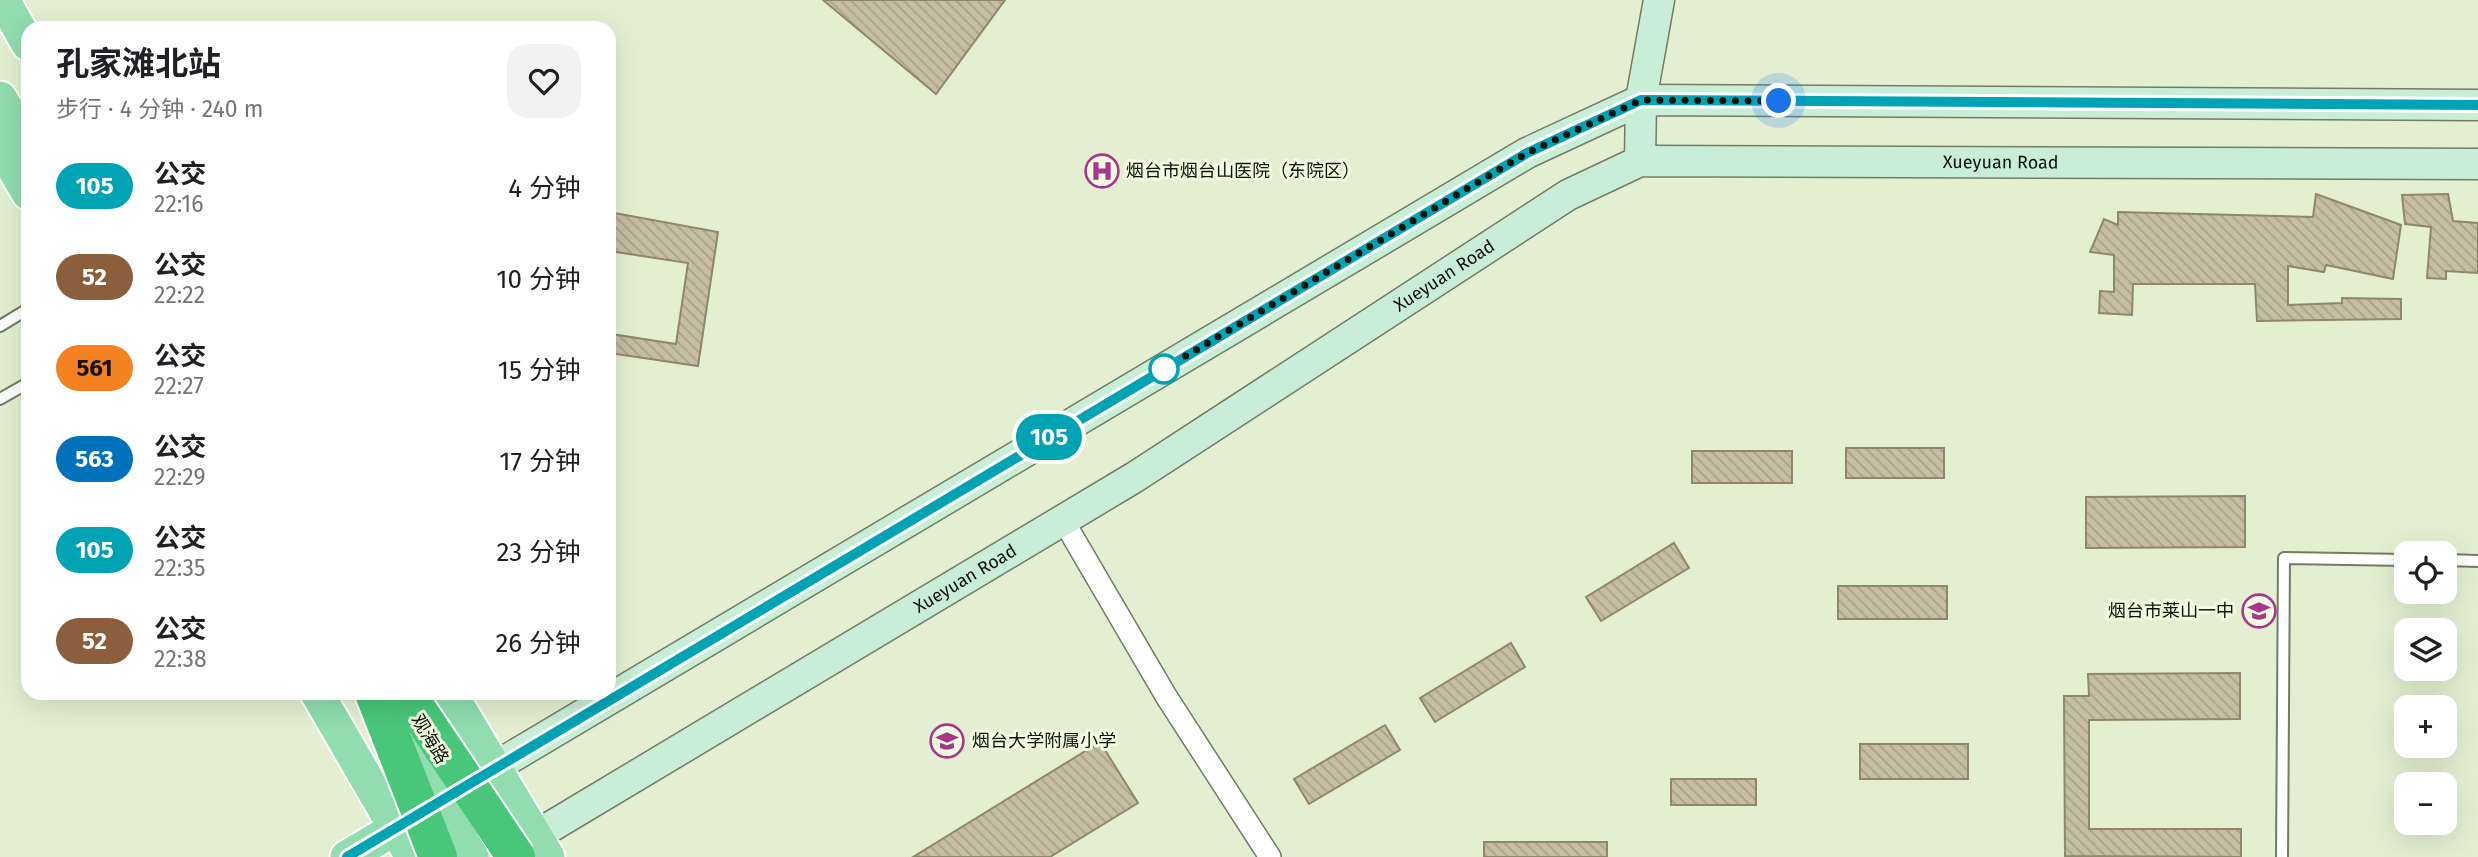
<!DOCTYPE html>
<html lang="zh">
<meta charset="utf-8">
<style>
:root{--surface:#fff;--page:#f2f2f2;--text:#202124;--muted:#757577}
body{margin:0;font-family:"Fira Sans","Noto Sans SC",sans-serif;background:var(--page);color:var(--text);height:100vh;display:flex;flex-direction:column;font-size:26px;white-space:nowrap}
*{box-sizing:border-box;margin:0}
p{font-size:23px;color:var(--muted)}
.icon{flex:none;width:38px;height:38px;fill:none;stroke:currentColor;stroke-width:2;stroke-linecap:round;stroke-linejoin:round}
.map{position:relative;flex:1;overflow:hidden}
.drawer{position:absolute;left:21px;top:21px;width:595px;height:679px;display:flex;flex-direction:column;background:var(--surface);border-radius:21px;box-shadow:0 7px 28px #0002}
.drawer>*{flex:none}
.badge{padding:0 14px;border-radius:23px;font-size:24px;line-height:46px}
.tools{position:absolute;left:2394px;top:541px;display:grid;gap:14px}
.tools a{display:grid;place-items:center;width:63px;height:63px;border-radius:14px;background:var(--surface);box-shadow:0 7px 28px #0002;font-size:35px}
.you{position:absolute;width:35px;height:35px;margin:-18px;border:5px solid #fff;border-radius:50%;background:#1a73e8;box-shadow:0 0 0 10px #1a73e833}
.map>.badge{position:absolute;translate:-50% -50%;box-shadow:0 0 0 4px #fff}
.round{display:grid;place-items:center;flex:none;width:74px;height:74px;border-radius:21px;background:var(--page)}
.overview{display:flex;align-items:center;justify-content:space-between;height:119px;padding:0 35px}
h1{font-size:33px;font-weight:700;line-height:52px}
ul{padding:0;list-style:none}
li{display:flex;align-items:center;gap:21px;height:91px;padding:0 35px}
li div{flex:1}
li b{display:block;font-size:26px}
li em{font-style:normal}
li .badge{min-width:77px;font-weight:700;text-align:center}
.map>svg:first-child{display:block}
</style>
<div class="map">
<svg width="2478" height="857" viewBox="0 0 2478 857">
<defs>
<pattern id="building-back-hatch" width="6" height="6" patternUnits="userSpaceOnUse" patternTransform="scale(1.75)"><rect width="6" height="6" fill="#c5bea2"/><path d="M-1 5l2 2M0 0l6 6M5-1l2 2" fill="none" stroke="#a8a28a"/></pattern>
</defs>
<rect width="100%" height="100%" fill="#e4efd2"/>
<g fill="url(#building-back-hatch)" stroke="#8e876d" stroke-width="2">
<polygon points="823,0 1005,0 936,94"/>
<polygon points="2316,194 2401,225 2393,279 2326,265 2324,272 2288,266 2288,305 2342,303 2342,298 2401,299 2401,319 2257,321 2255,284 2133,284 2132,315 2099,313 2100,291 2114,292 2114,255 2090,252 2104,219 2118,225 2118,212 2313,217"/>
<polygon points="2448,194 2453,221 2478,223 2478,273 2446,271 2446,279 2427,278 2431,227 2405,224 2402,195"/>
<polygon points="609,212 718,232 698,366 609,353 611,334 676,344 688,263 609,251"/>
<rect x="1846" y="448" width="98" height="30"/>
<rect x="1692" y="451" width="100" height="32"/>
<polygon points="2245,496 2245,547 2086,548 2086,497"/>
<polygon points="1674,543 1689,568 1601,621 1586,597"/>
<rect x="1838" y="586" width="109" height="33"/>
<polygon points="1511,643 1525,667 1435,722 1420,698"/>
<polygon points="2240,673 2240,719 2089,720 2089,829 2241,829 2241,857 2065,856 2064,696 2089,696 2088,674"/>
<polygon points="1385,725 1400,750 1309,804 1294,779"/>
<polygon points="1100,742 1138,803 1050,857 913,857"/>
<rect x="1860" y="744" width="108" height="35"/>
<rect x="1671" y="779" width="85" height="26"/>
<rect x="1484" y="842" width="123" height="15"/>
</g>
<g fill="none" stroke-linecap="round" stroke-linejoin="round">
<defs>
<g id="lane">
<polyline points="0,326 28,309"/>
<polyline points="0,399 28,383"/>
<polyline points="2445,560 2478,561"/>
<polyline points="2282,857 2284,558 2406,560"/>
</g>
<polyline id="street" points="1063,520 1166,696 1270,857"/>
<g id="secondary">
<polyline points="1640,161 1641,100 1659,0"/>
<polyline points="495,767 1527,153 1641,100 2478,105"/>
<path id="s1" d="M537 835 1135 477 1568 195 1640 161 2478 164"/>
</g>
<g id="primary">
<polyline points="3,0 28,44"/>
<polyline points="0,98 28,143"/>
<polyline points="0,145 28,193"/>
<polyline points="317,693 412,857"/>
<polyline points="450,693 548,857"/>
<polyline points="347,857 413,818"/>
</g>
</defs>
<use href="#lane" stroke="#737c63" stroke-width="14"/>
<use href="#street" stroke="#737c63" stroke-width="24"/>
<use href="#secondary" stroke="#737c63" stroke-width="33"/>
<use href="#primary" stroke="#fff" stroke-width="37"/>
<use href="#lane" stroke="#fff" stroke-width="10"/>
<use href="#street" stroke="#fff" stroke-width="21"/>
<use href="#secondary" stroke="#c8eed7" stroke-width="30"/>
<use href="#primary" stroke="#91ddaf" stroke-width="33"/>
<defs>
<polyline id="primary-bridge" points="410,752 472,857"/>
<g id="highway-bridge">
<polyline points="374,693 438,857"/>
<polyline points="406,693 516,857"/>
</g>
</defs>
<use href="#primary-bridge" stroke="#fff" stroke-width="37" stroke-linecap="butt"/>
<use href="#highway-bridge" stroke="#fff" stroke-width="42" stroke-linecap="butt"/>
<use href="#primary-bridge" stroke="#91ddaf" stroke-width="33"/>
<use href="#highway-bridge" stroke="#48c77a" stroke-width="38"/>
</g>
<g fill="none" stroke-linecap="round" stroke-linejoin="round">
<defs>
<polyline id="line" points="347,857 1527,153 1641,100 2478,105"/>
</defs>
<use href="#line" stroke="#fff" stroke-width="16"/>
<use href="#line" stroke="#00a3b4" stroke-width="10"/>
<polyline stroke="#0f1209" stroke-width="7" stroke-dasharray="0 12.6" points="1164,369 1527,153 1641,100 1779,101"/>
</g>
<defs>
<symbol id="hospital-ring" viewBox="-11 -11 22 22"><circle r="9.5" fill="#f1fcdf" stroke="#a9358f" stroke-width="1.5"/><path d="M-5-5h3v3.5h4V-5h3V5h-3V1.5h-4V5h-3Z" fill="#a9358f"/></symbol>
<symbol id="school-ring" viewBox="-11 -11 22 22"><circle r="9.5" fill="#f1fcdf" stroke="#a9358f" stroke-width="1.5"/><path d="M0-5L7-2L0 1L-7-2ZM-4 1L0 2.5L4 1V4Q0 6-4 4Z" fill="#a9358f"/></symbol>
</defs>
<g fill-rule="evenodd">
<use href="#hospital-ring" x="1083" y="152" width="38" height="38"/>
<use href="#school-ring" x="2240" y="592" width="38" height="38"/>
<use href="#school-ring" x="928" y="722" width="38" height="38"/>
</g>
<circle fill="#fff" stroke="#00a3b4" stroke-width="3.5" cx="1164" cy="369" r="14"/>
<g text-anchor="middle" stroke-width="6" stroke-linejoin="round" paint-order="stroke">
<g font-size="18" fill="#0f1209" stroke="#f1fcdf">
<text dy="6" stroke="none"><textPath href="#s1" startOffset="1654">Xueyuan Road</textPath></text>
<text dy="6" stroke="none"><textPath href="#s1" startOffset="1066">Xueyuan Road</textPath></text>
<text dy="6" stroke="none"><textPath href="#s1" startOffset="499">Xueyuan Road</textPath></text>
<text transform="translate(430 739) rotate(59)" y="6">观海路</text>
</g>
<g font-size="18" fill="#0f1209" stroke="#f1fcdf" text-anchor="start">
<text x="1126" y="177">烟台市烟台山医院（东院区）</text>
<text x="2234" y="617" text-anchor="end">烟台市莱山一中</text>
<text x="972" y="747">烟台大学附属小学</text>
</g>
</g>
</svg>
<div class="tools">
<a><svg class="icon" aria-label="locate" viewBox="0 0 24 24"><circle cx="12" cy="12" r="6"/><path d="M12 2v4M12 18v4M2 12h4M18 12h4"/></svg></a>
<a><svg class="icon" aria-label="layers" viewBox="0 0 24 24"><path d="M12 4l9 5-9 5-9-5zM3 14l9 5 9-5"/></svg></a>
<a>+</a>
<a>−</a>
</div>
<div class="you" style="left:1779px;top:101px"></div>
<b class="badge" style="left:1049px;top:437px;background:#00a3b4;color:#fff">105</b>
<section class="drawer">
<div class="overview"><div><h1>孔家滩北站</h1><p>步行 · 4 分钟 · 240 m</p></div><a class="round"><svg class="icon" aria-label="heart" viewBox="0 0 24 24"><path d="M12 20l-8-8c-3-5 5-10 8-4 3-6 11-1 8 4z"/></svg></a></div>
<ul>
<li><span class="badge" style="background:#00a3b4;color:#fff">105</span><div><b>公交</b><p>22:16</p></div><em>4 分钟</em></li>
<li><span class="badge" style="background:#8b5e3c;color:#fff">52</span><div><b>公交</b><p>22:22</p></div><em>10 分钟</em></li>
<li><span class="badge" style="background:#f58220;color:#111">561</span><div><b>公交</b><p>22:27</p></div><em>15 分钟</em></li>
<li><span class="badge" style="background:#0072bc;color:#fff">563</span><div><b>公交</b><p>22:29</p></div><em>17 分钟</em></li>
<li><span class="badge" style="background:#00a3b4;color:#fff">105</span><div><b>公交</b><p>22:35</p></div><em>23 分钟</em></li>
<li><span class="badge" style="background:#8b5e3c;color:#fff">52</span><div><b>公交</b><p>22:38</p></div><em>26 分钟</em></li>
</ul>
</section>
</div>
